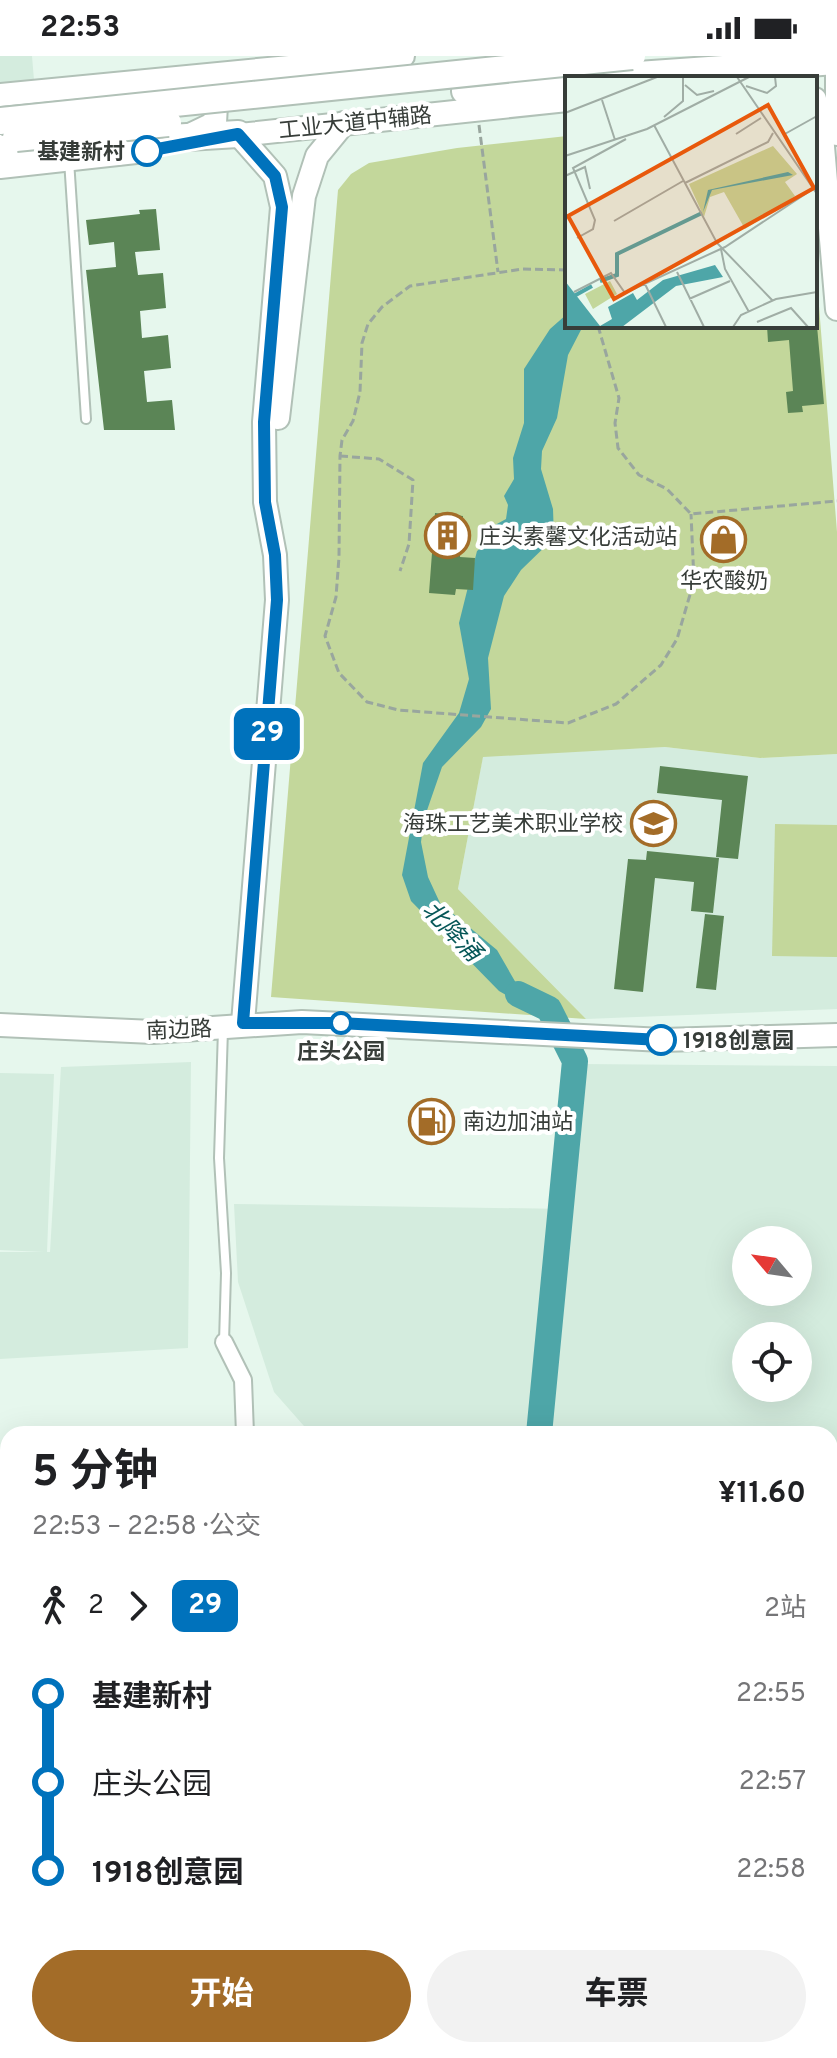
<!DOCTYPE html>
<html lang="zh">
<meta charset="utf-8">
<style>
:root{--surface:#fff;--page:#f2f2f2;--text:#202124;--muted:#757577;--accent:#a36c28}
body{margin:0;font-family:Overpass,"Noto Sans SC",sans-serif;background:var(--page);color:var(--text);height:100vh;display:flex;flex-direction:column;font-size:30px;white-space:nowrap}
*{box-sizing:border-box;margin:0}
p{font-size:26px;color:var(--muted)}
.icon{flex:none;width:44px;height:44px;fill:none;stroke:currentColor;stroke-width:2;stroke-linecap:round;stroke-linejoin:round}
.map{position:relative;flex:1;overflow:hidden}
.sheet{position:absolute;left:0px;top:1370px;width:838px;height:632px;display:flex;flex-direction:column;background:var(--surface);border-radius:24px 24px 0 0;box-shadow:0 8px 32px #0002}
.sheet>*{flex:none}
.badge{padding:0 16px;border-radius:12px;font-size:28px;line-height:52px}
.needle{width:52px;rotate:299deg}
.tools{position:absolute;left:732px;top:1170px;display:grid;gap:16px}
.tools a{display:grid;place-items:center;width:80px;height:80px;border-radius:50%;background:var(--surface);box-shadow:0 8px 32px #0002;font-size:40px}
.map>.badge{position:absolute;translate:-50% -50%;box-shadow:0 0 0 4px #fff}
.legs{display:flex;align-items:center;gap:12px;height:88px;padding:0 32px;font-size:26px}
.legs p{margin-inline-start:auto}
.headline{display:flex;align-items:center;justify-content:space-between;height:136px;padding:0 32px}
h1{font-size:44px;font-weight:700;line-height:60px}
.primary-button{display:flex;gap:16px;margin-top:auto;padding:16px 32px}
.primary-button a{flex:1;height:92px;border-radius:48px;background:var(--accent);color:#fff;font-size:32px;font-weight:700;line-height:92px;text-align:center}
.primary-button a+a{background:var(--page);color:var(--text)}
ul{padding:0 32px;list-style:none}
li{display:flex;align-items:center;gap:28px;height:88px;font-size:30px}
li i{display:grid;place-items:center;width:12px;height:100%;margin:0 10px;background:currentColor}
li i::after{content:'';width:20px;height:20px;margin:-10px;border:6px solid;border-radius:50%;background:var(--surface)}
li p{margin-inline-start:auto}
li:first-child i{background:linear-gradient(#0000 50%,currentColor 0)}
li:last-child i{background:linear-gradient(currentColor 50%,#0000 0)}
.status{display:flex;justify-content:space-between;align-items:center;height:56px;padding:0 40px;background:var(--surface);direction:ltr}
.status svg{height:22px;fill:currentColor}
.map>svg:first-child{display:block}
</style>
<div class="status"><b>22:53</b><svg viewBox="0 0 49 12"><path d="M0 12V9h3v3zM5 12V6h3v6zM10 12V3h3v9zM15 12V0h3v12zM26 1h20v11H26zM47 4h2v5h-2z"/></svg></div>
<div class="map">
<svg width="837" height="2002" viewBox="0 0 837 2002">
<rect width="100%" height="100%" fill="#e6f7ed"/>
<g fill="#d4ecde" fill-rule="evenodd">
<polygon points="0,0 32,0 34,24 0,28"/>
<polygon points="665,691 760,702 837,698 837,953 586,963 458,833 483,700"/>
<polygon points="191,1006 188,1292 0,1303 0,1196 44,1196 0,1194 0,1017 54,1018 47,1196 50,1196 61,1011"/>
<path d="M582 1008 837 1010V1580L830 1656V1378H311L274 1336 238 1226 234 1148 567 1153ZM746 1184H798V1236H746ZM798 1280V1332H746V1280Z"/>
<polygon points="8,1768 8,1994 251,1994 252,2002 0,2002 0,1776 6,1778"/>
</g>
<g fill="#c3d79b">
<polygon points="567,80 567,270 815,270 815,200 837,476 837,698 760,702 665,691 483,701 458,833 586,963 271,941 338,134 351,118 369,107 457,92"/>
<polygon points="775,768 837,769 837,901 772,900"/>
<polygon points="680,1994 810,1994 809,2002 680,2002"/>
</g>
<polygon fill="#4ea6a8" points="567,258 567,270 583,270 568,299 557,362 542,395 541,413 553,453 554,482 521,514 504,540 488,602 491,653 481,671 442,711 424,763 421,786 428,821 440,847 497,894 520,934 549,953 522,948 499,935 411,845 402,819 423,707 459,657 469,623 459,567 477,495 486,488 486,474 506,463 508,449 504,440 514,423 513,402 524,367 524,313 550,273"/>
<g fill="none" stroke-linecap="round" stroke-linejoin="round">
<g stroke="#4ea6a8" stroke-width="26">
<polyline points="518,938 549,953 575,1005 539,1378"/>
<polyline points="642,2002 643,1994"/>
</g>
</g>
<g fill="#5b8556">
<polygon points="156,153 160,194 135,196 138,219 163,217 166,252 140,255 142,282 168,279 171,312 144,315 147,346 172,344 175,374 104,374 86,214 116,211 114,186 89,189 86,164 140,158 139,154"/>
<polygon points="767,270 817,270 824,348 802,350 803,356 788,357 786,336 793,335 789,284 768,286"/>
<polygon points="435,457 463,460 460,501 475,502 473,534 456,533 455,539 429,537"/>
<polygon points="744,475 746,492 718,494 717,477"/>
<polygon points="660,710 748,720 738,803 716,801 722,744 657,737"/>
<polygon points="647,795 719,802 713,857 691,855 694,826 655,822 643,936 614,933 628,803 646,804"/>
<polygon points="705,858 724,860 716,934 696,932"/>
</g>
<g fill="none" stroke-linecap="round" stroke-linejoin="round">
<defs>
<g id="lane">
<polyline points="69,104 86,363"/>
<polyline points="223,973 219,1102 226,1217 224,1286"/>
<polyline points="0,1795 8,1796"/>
<polyline points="830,1894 835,1895 833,1772"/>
<polyline points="208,2002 208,1994"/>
<polyline points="616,2002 617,1994"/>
</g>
<polyline id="street" points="224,1286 243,1324 245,1378"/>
<g id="secondary">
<polyline points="837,17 837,78"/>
<polyline points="0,39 403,0"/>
<polyline points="815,43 822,79 837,253"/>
<polyline points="238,78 275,120 282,151 264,366 265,446 275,499 277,544 243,967"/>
<polyline points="190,79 215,67 216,49 199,34"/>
<polyline points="230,80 567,44"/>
<polyline points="0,111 145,95"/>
<polyline points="278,362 304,140 317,100 344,67"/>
<polyline points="0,969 153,976 302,966 663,984 837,979"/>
<polyline points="833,1771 837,1664"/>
</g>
<g id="primary">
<polyline points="595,22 837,5"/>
<polyline points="465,35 567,25"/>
<polyline points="0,92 238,78"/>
</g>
</defs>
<use href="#lane" stroke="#b1c1b7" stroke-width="12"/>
<use href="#street" stroke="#b1c1b7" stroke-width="20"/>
<use href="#secondary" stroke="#b1c1b7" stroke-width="26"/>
<use href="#primary" stroke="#b1c1b7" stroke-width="30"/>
<g stroke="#99a69e" stroke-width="3" stroke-dasharray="8 4" stroke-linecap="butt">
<polyline points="479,69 498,216"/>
<polyline points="567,214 523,213 410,230 382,251 368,268 362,287 360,336 353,365 342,384 340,400 339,501 336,541 325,580 339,617 367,646 398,654 568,667 616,648 661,609 677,583 694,525 691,458"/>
<polyline points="598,270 619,342 615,367 618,392 639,419 667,433 691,458 837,445"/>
<polyline points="340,400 379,403 413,424 409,488 400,515"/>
</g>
<use href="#lane" stroke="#fff" stroke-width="8"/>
<use href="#street" stroke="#fff" stroke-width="16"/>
<use href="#secondary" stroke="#fff" stroke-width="22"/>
<use href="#primary" stroke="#fff" stroke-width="26"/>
<defs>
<g id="primary-bridge">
<polyline points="0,65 632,0"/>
<polyline points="16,82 168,67"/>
</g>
</defs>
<use href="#primary-bridge" stroke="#b1c1b7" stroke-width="30" stroke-linecap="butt"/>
<use href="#primary-bridge" stroke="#fff" stroke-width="26"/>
</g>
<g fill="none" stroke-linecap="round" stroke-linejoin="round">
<defs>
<polyline id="line-1" points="147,95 238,78 275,120 282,151 264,366 265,446 275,499 277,544 243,967 339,967 661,984"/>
</defs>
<use href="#line-1" stroke="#fff" stroke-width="18"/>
<use href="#line-1" stroke="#0072bc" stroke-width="12"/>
</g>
<defs>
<symbol id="building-ring" viewBox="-11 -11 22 22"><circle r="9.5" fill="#fff" stroke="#a36c28" stroke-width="1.5"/><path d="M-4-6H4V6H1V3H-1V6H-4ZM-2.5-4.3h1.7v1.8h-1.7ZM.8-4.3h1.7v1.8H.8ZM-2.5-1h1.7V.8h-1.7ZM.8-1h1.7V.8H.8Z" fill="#a36c28"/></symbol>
<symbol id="shop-ring" viewBox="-11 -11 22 22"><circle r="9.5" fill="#fff" stroke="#a36c28" stroke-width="1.5"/><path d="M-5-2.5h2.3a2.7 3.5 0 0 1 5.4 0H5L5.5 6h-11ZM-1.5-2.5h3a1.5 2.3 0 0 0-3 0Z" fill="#a36c28"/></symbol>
<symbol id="school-ring" viewBox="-11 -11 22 22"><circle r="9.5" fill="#fff" stroke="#a36c28" stroke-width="1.5"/><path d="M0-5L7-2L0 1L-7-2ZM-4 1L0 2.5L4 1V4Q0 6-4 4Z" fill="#a36c28"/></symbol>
<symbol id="fuel-ring" viewBox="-11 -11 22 22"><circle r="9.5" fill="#fff" stroke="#a36c28" stroke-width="1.5"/><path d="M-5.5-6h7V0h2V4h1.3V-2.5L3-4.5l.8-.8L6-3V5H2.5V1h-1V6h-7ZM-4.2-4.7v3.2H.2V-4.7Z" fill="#a36c28"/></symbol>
</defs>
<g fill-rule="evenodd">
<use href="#building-ring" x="422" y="454" width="51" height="51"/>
<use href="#shop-ring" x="698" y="458" width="51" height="51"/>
<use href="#school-ring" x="628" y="742" width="51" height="51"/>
<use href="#fuel-ring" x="406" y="1040" width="51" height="51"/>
</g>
<g fill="#fff" stroke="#0072bc" stroke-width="4">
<circle cx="147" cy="95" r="14"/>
<circle cx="341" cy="967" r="10"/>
<circle cx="661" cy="984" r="14"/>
</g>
<g text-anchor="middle" stroke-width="8" stroke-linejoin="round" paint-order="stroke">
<g font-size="22" fill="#373d39" stroke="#fff">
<text transform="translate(355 66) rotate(-6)" y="8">工业大道中辅路</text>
<text transform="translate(179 973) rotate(-2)" y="8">南边路</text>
</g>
<g font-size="22" font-weight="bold" fill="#373d39" stroke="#fff" text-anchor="end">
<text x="125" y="103">基建新村</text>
<text x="683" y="992" text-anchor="start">1918创意园</text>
<text x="341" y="1003" text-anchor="middle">庄头公园</text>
</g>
<g font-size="22" fill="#373d39" stroke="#fff" text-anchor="start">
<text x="479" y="488">庄头素馨文化活动站</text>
<text x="724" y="532" text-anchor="middle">华农酸奶</text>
<text x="623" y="775" text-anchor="end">海珠工艺美术职业学校</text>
<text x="463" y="1073">南边加油站</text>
</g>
<g font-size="24" font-style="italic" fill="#075758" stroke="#fff">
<text transform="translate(452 875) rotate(46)" y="8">北降涌</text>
</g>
</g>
<g transform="translate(565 20)">
<rect width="252" height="252" fill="#e6f7ed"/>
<path d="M208 70 232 98 220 106 230 120 180 153 159 116 145 121 139 141 124 108ZM45 205 52 218 28 233 20 218Z" fill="#c3d79b"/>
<path d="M223 96 228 99 147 114 138 136 143 114ZM150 189 158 201 111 210 57 251H0V205L35 250 47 243 43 231 68 217 72 224 98 204Z" fill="#4ea6a8"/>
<path fill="none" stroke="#4ea6a8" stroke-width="4" d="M35 205 52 199V178L137 137M0 225 27 210"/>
<path fill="none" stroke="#a0ada5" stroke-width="2" d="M172 1 252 118M120 9 132 19 149 15M181 10 202 17 211 10 210 1M37 24 50 64M0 37 92 1M99 41 118 25V1M89 49 152 167 208 225M171 58 196 42M218 59 252 40M0 80 82 53 184 1M0 100 20 91 25 113M120 107 203 66 208 57M49 145 118 105M12 162 28 153 30 144 8 92 61 63M156 173 160 193 184 236M112 196 139 251M79 206 101 251M9 216 46 197 60 217 160 171 248 113M124 223 165 205M192 246 226 232 243 251M168 251 176 239 211 223 252 216"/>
<path fill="#e8590c" fill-opacity="0.15" stroke="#e8590c" stroke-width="4" d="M203 29 249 112 49 223 3 140Z"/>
<rect width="252" height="252" fill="none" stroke="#373d39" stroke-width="4"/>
</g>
</svg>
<div class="tools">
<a><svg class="needle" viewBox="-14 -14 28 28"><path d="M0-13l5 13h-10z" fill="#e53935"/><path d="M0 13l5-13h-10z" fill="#757577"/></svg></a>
<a><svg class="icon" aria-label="locate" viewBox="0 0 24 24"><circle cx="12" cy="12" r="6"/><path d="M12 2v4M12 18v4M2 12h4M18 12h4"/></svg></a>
</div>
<b class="badge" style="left:267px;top:678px;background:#0072bc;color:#fff">29</b>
<section class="sheet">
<div class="headline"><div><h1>5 分钟</h1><p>22:53 – 22:58 · 公交</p></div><b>¥11.60</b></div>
<div class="legs"><svg class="icon" aria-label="walk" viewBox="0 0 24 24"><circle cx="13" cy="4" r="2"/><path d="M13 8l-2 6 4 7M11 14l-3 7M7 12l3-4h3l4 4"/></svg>2<svg class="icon" aria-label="forward" viewBox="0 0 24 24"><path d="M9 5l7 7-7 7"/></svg><b class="badge" style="background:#0072bc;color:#fff">29</b><p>2站</p></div>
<ul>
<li><i style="color:#0072bc"></i><b>基建新村</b><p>22:55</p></li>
<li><i style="color:#0072bc"></i><span>庄头公园</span><p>22:57</p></li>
<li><i style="color:#0072bc"></i><b>1918创意园</b><p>22:58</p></li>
</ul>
<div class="primary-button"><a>开始</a><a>车票</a></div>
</section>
</div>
